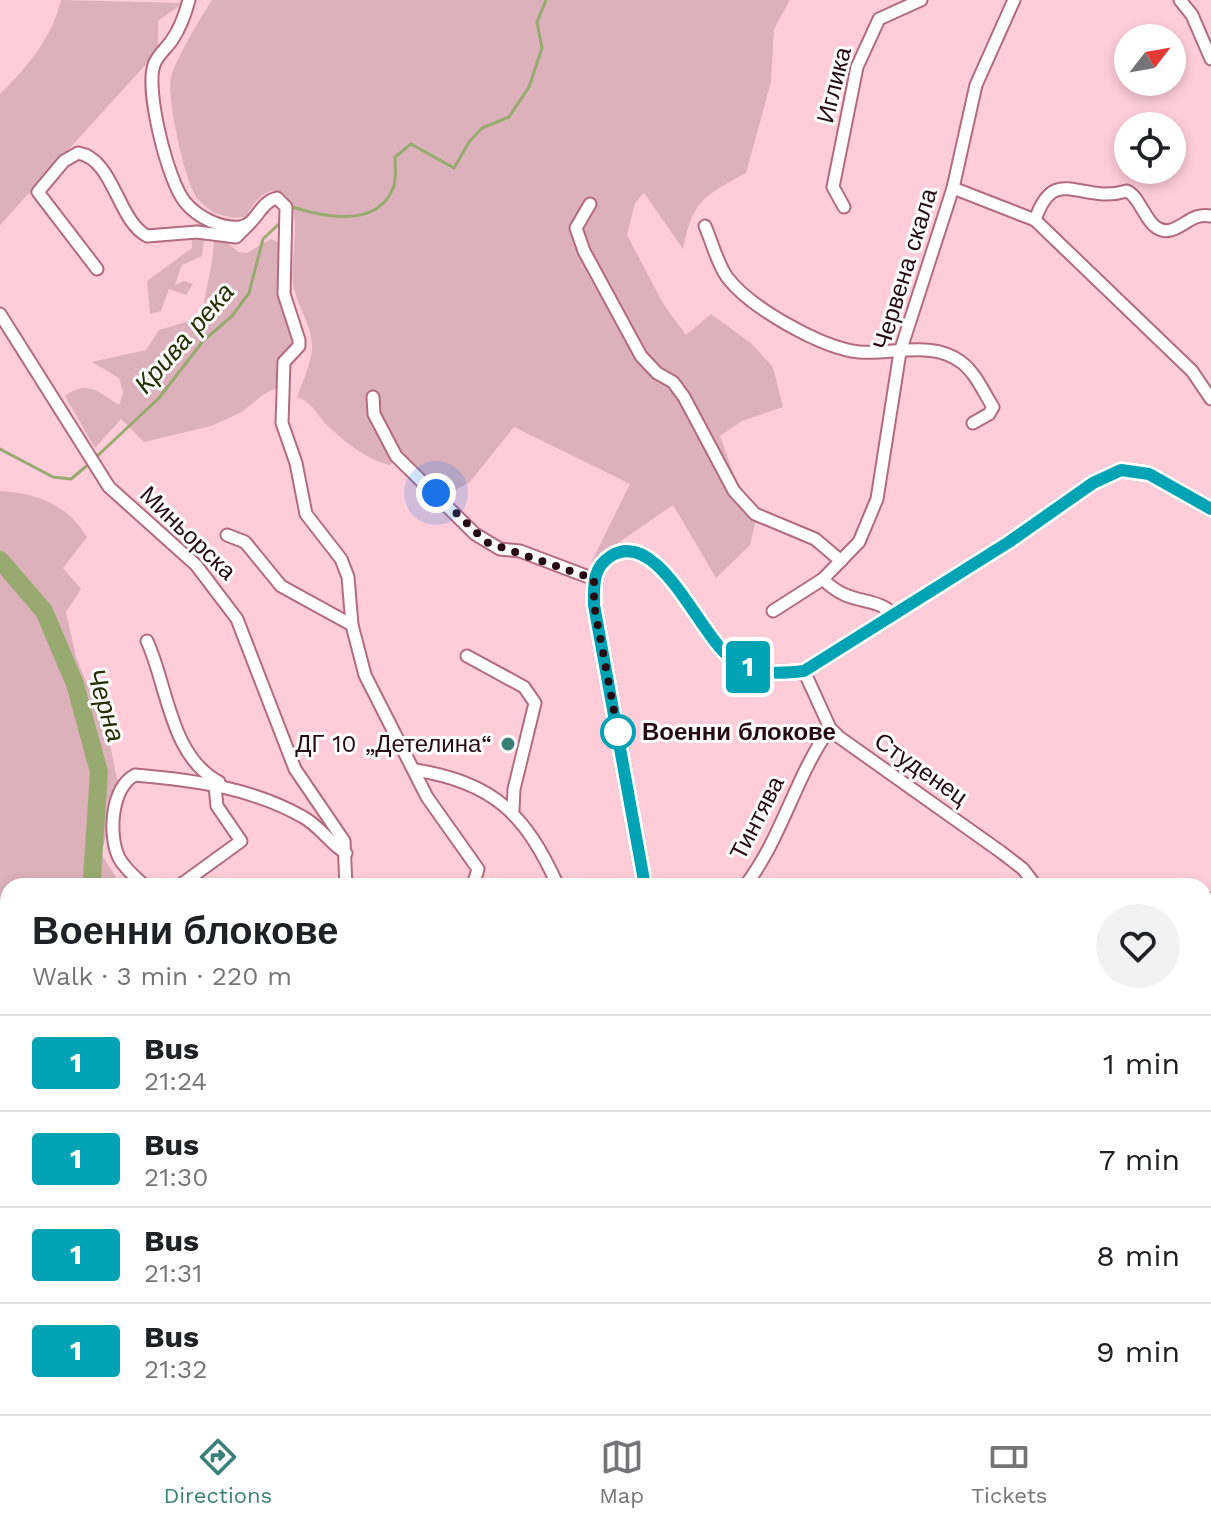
<!DOCTYPE html>
<meta charset="utf-8">
<style>
:root{--surface:#fff;--page:#f2f2f2;--text:#202124;--muted:#757577;--line:#e0e0e0;--accent:#3b8076}
body{margin:0;font-family:"Work Sans",sans-serif;background:var(--page);color:var(--text);height:100vh;display:flex;flex-direction:column;font-size:30px;white-space:nowrap}
*{box-sizing:border-box;margin:0}
p{font-size:26px;color:var(--muted)}
.icon{flex:none;width:44px;height:44px;fill:none;stroke:currentColor;stroke-width:2;stroke-linecap:round;stroke-linejoin:round}
.map{position:relative;flex:1;overflow:hidden}
.drawer{position:absolute;left:0px;top:878px;width:1212px;height:536px;display:flex;flex-direction:column;background:var(--surface);border-radius:24px 24px 0 0;box-shadow:0 4px 12px #0003}
.drawer>*{flex:none}
.badge{padding:0 16px;border-radius:6px;font-size:28px;line-height:52px}
.needle{width:52px;rotate:59deg}
.controls{position:absolute;left:1114px;top:24px;display:grid;gap:16px}
.controls a{display:grid;place-items:center;width:72px;height:72px;border-radius:50%;background:var(--surface);box-shadow:0 4px 12px #0003;font-size:40px}
.you{position:absolute;width:40px;height:40px;margin:-20px;border:6px solid #fff;border-radius:50%;background:#1a73e8;box-shadow:0 0 0 12px #1a73e833}
.map>.badge{position:absolute;translate:-50% -50%;box-shadow:0 0 0 4px #fff}
.round{display:grid;place-items:center;flex:none;width:84px;height:84px;border-radius:42px;background:var(--page)}
.overview{display:flex;align-items:center;justify-content:space-between;height:136px;padding:0 32px}
h1{font-size:38px;font-weight:800;line-height:60px}
ul{padding:0;list-style:none}
li{display:flex;align-items:center;gap:24px;height:96px;padding:0 32px;border-top:2px solid var(--line)}
li div{flex:1}
li b{display:block;font-size:30px}
li em{font-style:normal}
li .badge{min-width:88px;font-weight:700;text-align:center}
.menu{display:flex;justify-content:space-around;align-items:center;height:112px;border-top:2px solid var(--line);background:var(--surface);font-size:22px;color:var(--muted)}
.menu a{display:grid;justify-items:center;gap:4px}
.menu .selected{color:var(--accent)}
.map>svg:first-child{display:block}
</style>
<div class="map">
<svg width="1211" height="1414" viewBox="0 0 1211 1414">
<rect width="100%" height="100%" fill="#fecdd9"/>
<g fill="#dcb1bc">
<path d="M61 0 183 3 158 21V51L0 225V94C29 65 51 39 61 0Z"/>
<path d="M212 0H790L774 29 771 82 746 173C703 196 693 201 683 249L644 193 635 203 627 235 664 305 686 335 711 314 752 344 773 367 783 407 742 421 720 436 736 481 758 511 750 545 716 578 673 505 592 561 630 484 514 427 469 483 447 494 401 454 390 465C368 460 346 443 329 427 316 415 315 404 297 397 302 382 311 365 312 349 313 328 299 309 294 289 288 265 302 222 290 203 275 176 254 200 246 217 226 219 210 214 197 198 185 183 166 95 171 77 177 57 200 18 212 0Z"/>
<path d="M204 221 238 252 247 253 271 239 283 245 282 268 300 348 297 359 288 365 286 384 264 394 242 412 211 426 144 442 121 419 95 448 65 396C88 379 99 393 119 405L123 393 119 378 92 362 146 350 159 330 203 317C204 291 213 268 214 241H204L202 256 182 265 175 285 184 281 193 284 186 295 169 289 161 311 150 314 147 281 192 248 191 229Z"/>
<path d="M0 491C37 493 68 505 87 537L63 568 81 589 66 612 76 657 108 735 119 788 101 854 122 886H8V1406H338L341 1414H0Z"/>
<polygon points="1211,1191 1211,1414 982,1414 979,1406 1204,1406 1204,1193"/>
<path d="M408 1406C433 1406 542 1414 555 1406H828L822 1414H791L784 1410 776 1414H417Z"/>
</g>
<g fill="none" stroke-linecap="round" stroke-linejoin="round">
<g stroke="#98aa6f" stroke-width="3">
<path d="M291 210 292 207C324 217 377 229 393 188 397 180 395 166 395 157L411 144 454 168 469 142 482 128 509 117 529 87 542 48 537 22 546 0"/>
<polyline points="0,449 53,477 71,479 89,464"/>
<polyline points="94,459 159,398 203,341 232,316 249,293 263,239 281,222"/>
<polyline points="1204,1206 1211,1205"/>
<polyline points="761,1414 783,1406"/>
</g>
<g stroke="#98aa6f" stroke-width="18">
<polyline points="0,560 44,611 75,684 99,772 92,878 95,886"/>
<polyline points="288,1406 290,1414"/>
</g>
<defs>
<g id="minor">
<path d="M189 0C185 15 181 27 172 40 167 48 157 55 154 65 145 90 168 182 185 202 197 217 221 229 240 227 257 225 259 202 277 198L286 207 284 294 299 340V346L284 362 282 423 296 463 306 514 341 559 348 577 352 625 365 675 427 797 478 869 473 886"/>
<polyline points="1180,0 1192,15 1211,59"/>
<polyline points="953,188 1035,220 1192,371 1211,399"/>
<polyline points="590,204 576,228 584,251 641,356 657,373 673,382 684,397 734,491 755,514 815,539 841,561"/>
<polyline points="844,207 833,187 857,67 879,19 921,0"/>
<path d="M1035 220C1055 162 1080 205 1127 191 1143 198 1147 236 1171 230 1187 225 1192 213 1211 216"/>
<path d="M705 226C712 242 717 263 727 277 750 308 822 348 859 352 893 355 932 340 961 362 975 372 984 393 993 407L989 414 973 423"/>
<path d="M97 269 38 192 64 161 78 153C114 159 117 220 147 236L197 232 236 237 250 223"/>
<polyline points="0,314 109,487 196,565 237,619 295,769 344,841 346,886"/>
<polyline points="373,397 374,414 396,456 475,534 500,549 520,551 594,579"/>
<polyline points="227,535 245,542 281,586 352,625"/>
<path d="M823 579C849 607 876 595 894 615"/>
<polyline points="773,611 823,579 859,542 877,499 900,352 953,188 976,85 1014,0"/>
<path d="M147 641C168 687 170 756 219 782"/>
<polyline points="467,656 524,687 535,703 514,789 513,810"/>
<polyline points="804,671 830,728 839,737 1001,852 1023,869 1036,886"/>
<path d="M415 770C494 782 526 815 558 886"/>
<path d="M145 886C136 878 125 869 119 858 108 835 111 788 135 775 194 780 252 788 303 817 320 826 330 844 346 853"/>
<polyline points="179,886 241,841 217,806 215,786"/>
<path d="M745 886C782 838 795 777 830 728"/>
<polyline points="1204,909 1211,899"/>
<polyline points="1204,1025 1211,1022"/>
<polyline points="329,1406 331,1414"/>
<polyline points="902,1406 903,1414"/>
<polyline points="166,1414 166,1406"/>
<polyline points="946,1414 950,1406"/>
</g>
<g id="tertiary">
<path d="M645 886 594 605C594 585 592 568 611 556 659 527 699 636 732 659 755 675 778 674 804 671L1009 542 1093 483 1121 470 1149 474 1211 509"/>
<polyline points="958,1414 961,1406"/>
</g>
</defs>
<use href="#minor" stroke="#b26b7f" stroke-width="15"/>
<use href="#tertiary" stroke="#b26b7f" stroke-width="18"/>
<use href="#minor" stroke="#fff" stroke-width="11"/>
<use href="#tertiary" stroke="#fff" stroke-width="14"/>
</g>
<g fill="none" stroke-linecap="round" stroke-linejoin="round">
<defs>
<path id="line" d="M645 886 594 605C594 585 592 568 611 556 659 527 699 636 732 659 755 675 778 674 804 671L1009 542 1093 483 1121 470 1149 474 1211 509"/>
</defs>
<use href="#line" stroke="#fff" stroke-width="18"/>
<use href="#line" stroke="#00a3b4" stroke-width="12"/>
<polyline stroke="#260b14" stroke-width="8" stroke-dasharray="0 14.4" points="436,493 486,542 594,579 594,605 618,732"/>
</g>
<circle fill="#fff" stroke="#00a3b4" stroke-width="4" cx="618" cy="732" r="16"/>
<circle fill="#3b8076" stroke="#fdfdfd" stroke-width="3" cx="508" cy="744" r="8"/>
<g text-anchor="middle" stroke-width="6" stroke-linejoin="round" paint-order="stroke">
<g font-size="24" fill="#260b14" stroke="#fdfdfd">
<text transform="translate(834 85) rotate(-76)" y="8">Иглика</text>
<text transform="translate(905 269) rotate(-73)" y="8">Червена скала</text>
<text transform="translate(188 533) rotate(44)" y="8">Миньорска</text>
<text transform="translate(921 769) rotate(35)" y="8">Студенец</text>
<text transform="translate(757 818) rotate(-63)" y="8">Тинтява</text>
</g>
<g font-size="24" font-weight="bold" fill="#260b14" stroke="#fdfdfd" text-anchor="start">
<text x="642" y="740">Военни блокове</text>
</g>
<g font-size="24" fill="#260b14" stroke="#fdfdfd" text-anchor="end">
<text x="492" y="752">ДГ 10 „Детелина“</text>
</g>
<g font-size="26" font-style="italic" fill="#252f01" stroke="#fdfdfd">
<text transform="translate(184 338) rotate(-49)" y="9">Крива река</text>
<text transform="translate(106 705) rotate(73)" y="9">Черна</text>
</g>
</g>
</svg>
<div class="controls">
<a><svg class="needle" viewBox="-14 -14 28 28"><path d="M0-13l5 13h-10z" fill="#e53935"/><path d="M0 13l5-13h-10z" fill="#757577"/></svg></a>
<a><svg class="icon" aria-label="locate" viewBox="0 0 24 24"><circle cx="12" cy="12" r="6"/><path d="M12 2v4M12 18v4M2 12h4M18 12h4"/></svg></a>
</div>
<div class="you" style="left:436px;top:493px"></div>
<b class="badge" style="left:748px;top:667px;background:#00a3b4;color:#fff">1</b>
<section class="drawer">
<div class="overview"><div><h1>Военни блокове</h1><p>Walk · 3 min · 220 m</p></div><a class="round"><svg class="icon" aria-label="heart" viewBox="0 0 24 24"><path d="M12 20l-8-8c-3-5 5-10 8-4 3-6 11-1 8 4z"/></svg></a></div>
<ul>
<li><span class="badge" style="background:#00a3b4;color:#fff">1</span><div><b>Bus</b><p>21:24</p></div><em>1 min</em></li>
<li><span class="badge" style="background:#00a3b4;color:#fff">1</span><div><b>Bus</b><p>21:30</p></div><em>7 min</em></li>
<li><span class="badge" style="background:#00a3b4;color:#fff">1</span><div><b>Bus</b><p>21:31</p></div><em>8 min</em></li>
<li><span class="badge" style="background:#00a3b4;color:#fff">1</span><div><b>Bus</b><p>21:32</p></div><em>9 min</em></li>
</ul>
</section>
</div>
<nav class="menu">
<a class="selected"><svg class="icon" aria-label="directions" viewBox="0 0 24 24"><path d="M12 3l9 9-9 9-9-9zM9 14v-3h6M13 9l2 2-2 2"/></svg>Directions</a>
<a><svg class="icon" aria-label="map" viewBox="0 0 24 24"><path d="M3 6l6-2 6 2 6-2v14l-6 2-6-2-6 2zM9 4v14M15 6v14"/></svg>Map</a>
<a><svg class="icon" aria-label="tickets" viewBox="0 0 24 24"><path d="M3 7h18v10H3zM15 7v10"/></svg>Tickets</a>
</nav>
